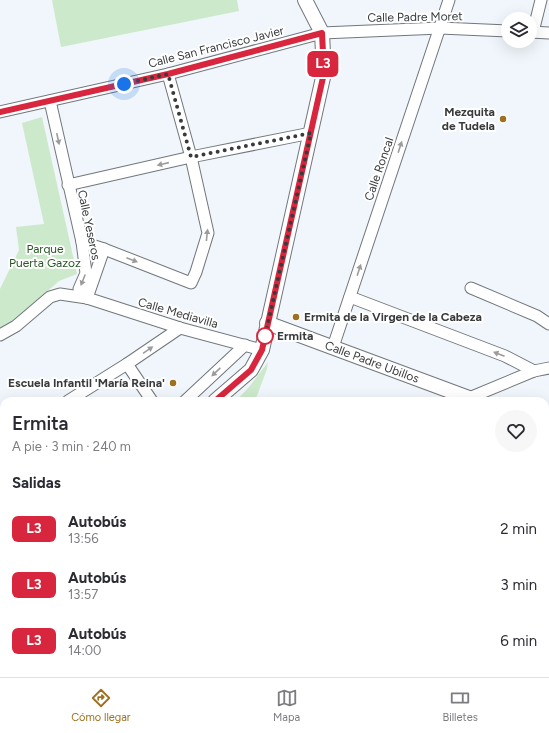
<!DOCTYPE html>
<html lang="es">
<meta charset="utf-8">
<style>
:root{--surface:#fff;--page:#f7f7f7;--text:#2b2b33;--muted:#7c7c81;--line:#e1e1e2;--accent:#9d7121}
body{margin:0;font-family:Figtree,sans-serif;background:var(--page);color:var(--text);height:100vh;display:flex;flex-direction:column;font-size:15px;white-space:nowrap}
*{box-sizing:border-box;margin:0}
p{font-size:13px;color:var(--muted)}
.icon{flex:none;width:22px;height:22px;fill:none;stroke:currentColor;stroke-width:2;stroke-linecap:round;stroke-linejoin:round}
.map{position:relative;flex:1;overflow:hidden}
.side{position:absolute;left:0px;top:397px;width:549px;height:280px;display:flex;flex-direction:column;background:var(--surface);border-radius:12px 12px 0 0;box-shadow:0 4px 16px #0002}
.side>*{flex:none}
.badge{padding:0 8px;border-radius:6px;font-size:14px;line-height:26px}
.fabs{position:absolute;left:501px;top:12px;display:grid;gap:8px}
.fabs a{display:grid;place-items:center;width:36px;height:36px;border-radius:50%;background:var(--surface);box-shadow:0 4px 16px #0002;font-size:20px}
.you{position:absolute;width:20px;height:20px;margin:-10px;border:3px solid #fff;border-radius:50%;background:#1a73e8;box-shadow:0 0 0 6px #1a73e833}
.map>.badge{position:absolute;translate:-50% -50%;box-shadow:0 0 0 2px #fff}
h2{padding:0 12px;font-size:15px;line-height:36px}
.round{display:grid;place-items:center;flex:none;width:42px;height:42px;border-radius:21px;background:var(--page)}
.overview{display:flex;align-items:center;justify-content:space-between;height:68px;padding:0 12px}
h1{font-size:19px;font-weight:600;line-height:30px}
ul{padding:0;list-style:none}
li{display:flex;align-items:center;gap:12px;height:56px;padding:0 12px}
li div{flex:1}
li b{display:block;font-size:15px}
li em{font-style:normal}
li .badge{min-width:44px;font-weight:700;text-align:center}
.menu{display:flex;justify-content:space-around;align-items:center;height:56px;border-top:1px solid var(--line);background:var(--surface);font-size:11px;color:var(--muted)}
.menu a{display:grid;justify-items:center;gap:2px}
.menu .on{color:var(--accent)}
.map>svg:first-child{display:block}
</style>
<div class="map">
<svg width="549" height="677" viewBox="0 0 549 677">
<rect width="100%" height="100%" fill="#f0f6fb"/>
<g fill="#cde9cb">
<polygon points="52,0 237,0 239,11 61,47"/>
<polygon points="42,117 77,274 59,281 8,326 0,330 0,289 19,250 16,227 44,224 22,123"/>
<polygon points="268,362 267,369 255,401 236,401 249,387"/>
<polygon points="545,573 549,580 549,660 545,655"/>
<polygon points="100,673 214,673 213,677 99,677"/>
<polygon points="250,673 514,673 512,677 251,677"/>
</g>
<polygon fill="#acd1a9" points="545,655 549,660 549,677 512,677 514,673 545,673"/>
<g fill="none" stroke-linecap="round" stroke-linejoin="round">
<defs>
<g id="minor">
<polyline points="530,32 549,33"/>
<polyline points="533,32 541,0"/>
<polyline points="50,101 82,242 86,273 79,289 82,294 87,298"/>
<polyline points="0,112 168,74 322,33 440,28 508,31"/>
<polyline points="68,185 191,157 311,133"/>
<polyline points="82,242 104,249 191,283 196,272 208,233 191,157 168,74"/>
<polyline points="471,288 537,316 549,324"/>
<polyline points="350,297 505,356 534,371"/>
<polyline points="87,298 104,249"/>
<polyline points="0,335 16,326 50,297 60,294 87,298 180,328 262,350"/>
<polyline points="333,347 449,0"/>
<polyline points="127,364 152,401"/>
<polyline points="469,398 534,371 549,368"/>
<polyline points="68,401 127,364 180,328"/>
<polyline points="185,401 245,345"/>
<polyline points="0,458 4,454"/>
<polyline points="232,677 232,673"/>
</g>
<g id="tertiary">
<path id="s1" d="M267 323 477 401"/>
<polyline points="215,401 251,370 262,350 324,73 322,33 305,0"/>
<polyline points="545,445 549,451"/>
<polyline points="50,677 51,673"/>
</g>
</defs>
<use href="#minor" stroke="#72777c" stroke-width="13"/>
<use href="#tertiary" stroke="#72777c" stroke-width="16"/>
<use href="#minor" stroke="#fff" stroke-width="11"/>
<use href="#tertiary" stroke="#fff" stroke-width="14"/>
</g>
<defs><path id="oneway-solid" d="M-6-.8H1V-3.2L6.5 0L1 3.2V.8H-6Z"/></defs>
<g fill="#9c9c9e">
<use href="#oneway-solid" transform="translate(58 139) rotate(78)"/>
<use href="#oneway-solid" transform="translate(400 147) rotate(-72)"/>
<use href="#oneway-solid" transform="translate(163 164) rotate(167)"/>
<use href="#oneway-solid" transform="translate(207 235) rotate(-84)"/>
<use href="#oneway-solid" transform="translate(132 260) rotate(21)"/>
<use href="#oneway-solid" transform="translate(359 270) rotate(-72)"/>
<use href="#oneway-solid" transform="translate(83 280) rotate(112)"/>
<use href="#oneway-solid" transform="translate(148 350) rotate(-34)"/>
<use href="#oneway-solid" transform="translate(499 354) rotate(-159)"/>
<use href="#oneway-solid" transform="translate(216 372) rotate(137)"/>
</g>
<g fill="none" stroke-linecap="round" stroke-linejoin="round">
<defs>
<polyline id="line" points="0,112 168,74 322,33 324,73 262,350 251,370 215,401"/>
</defs>
<use href="#line" stroke="#fff" stroke-width="9"/>
<use href="#line" stroke="#d7263d" stroke-width="6"/>
<polyline stroke="#383a3c" stroke-width="4" stroke-dasharray="0 7.2" points="124,84 168,74 191,157 311,133 265,336"/>
</g>
<g fill="#9d7121" stroke="#fff" stroke-width="1.5">
<circle cx="503" cy="119" r="4"/>
<circle cx="296" cy="317" r="4"/>
<circle cx="173" cy="383" r="4"/>
</g>
<circle fill="#fff" stroke="#d7263d" stroke-width="2" cx="265" cy="336" r="8"/>
<g text-anchor="middle" stroke-width="4" stroke-linejoin="round" paint-order="stroke">
<g font-size="12" fill="#383a3c" stroke="#fff">
<text transform="translate(415 17) rotate(-1)" y="4">Calle Padre Moret</text>
<text transform="translate(216 47) rotate(-14)" y="4">Calle San Francisco Javier</text>
<text transform="translate(379 169) rotate(-71)" y="4">Calle Roncal</text>
<text transform="translate(89 225) rotate(78)" y="4">Calle Yeseros</text>
<text transform="translate(178 313) rotate(16)" y="4">Calle Mediavilla</text>
<text dy="4" stroke="none"><textPath href="#s1" startOffset="112">Calle Padre Ubillos</textPath></text>
</g>
<g font-size="12" font-weight="bold" fill="#383a3c" stroke="#fff" text-anchor="end">
<text x="495" y="116">Mezquita<tspan x="495" dy="14">de Tudela</tspan></text>
<text x="304" y="321" text-anchor="start">Ermita de la Virgen de la Cabeza</text>
<text x="165" y="387">Escuela Infantil 'María Reina'</text>
</g>
<g font-size="12" fill="#265724" stroke="#fff">
<text x="45" y="253">Parque<tspan x="45" dy="14">Puerta Gazoz</tspan></text>
</g>
<g font-size="12" font-weight="bold" fill="#383a3c" stroke="#fff" text-anchor="start">
<text x="277" y="340">Ermita</text>
</g>
</g>
</svg>
<div class="fabs">
<a><svg class="icon" aria-label="layers" viewBox="0 0 24 24"><path d="M12 4l9 5-9 5-9-5zM3 14l9 5 9-5"/></svg></a>
</div>
<div class="you" style="left:124px;top:84px"></div>
<b class="badge" style="left:323px;top:64px;background:#d7263d;color:#fff">L3</b>
<section class="side">
<div class="overview"><div><h1>Ermita</h1><p>A pie · 3 min · 240 m</p></div><a class="round"><svg class="icon" aria-label="heart" viewBox="0 0 24 24"><path d="M12 20l-8-8c-3-5 5-10 8-4 3-6 11-1 8 4z"/></svg></a></div>
<h2>Salidas</h2>
<ul>
<li><span class="badge" style="background:#d7263d;color:#fff">L3</span><div><b>Autobús</b><p>13:56</p></div><em>2 min</em></li>
<li><span class="badge" style="background:#d7263d;color:#fff">L3</span><div><b>Autobús</b><p>13:57</p></div><em>3 min</em></li>
<li><span class="badge" style="background:#d7263d;color:#fff">L3</span><div><b>Autobús</b><p>14:00</p></div><em>6 min</em></li>
</ul>
</section>
</div>
<nav class="menu">
<a class="on"><svg class="icon" aria-label="directions" viewBox="0 0 24 24"><path d="M12 3l9 9-9 9-9-9zM9 14v-3h6M13 9l2 2-2 2"/></svg>Cómo llegar</a>
<a><svg class="icon" aria-label="map" viewBox="0 0 24 24"><path d="M3 6l6-2 6 2 6-2v14l-6 2-6-2-6 2zM9 4v14M15 6v14"/></svg>Mapa</a>
<a><svg class="icon" aria-label="tickets" viewBox="0 0 24 24"><path d="M3 7h18v10H3zM15 7v10"/></svg>Billetes</a>
</nav>
